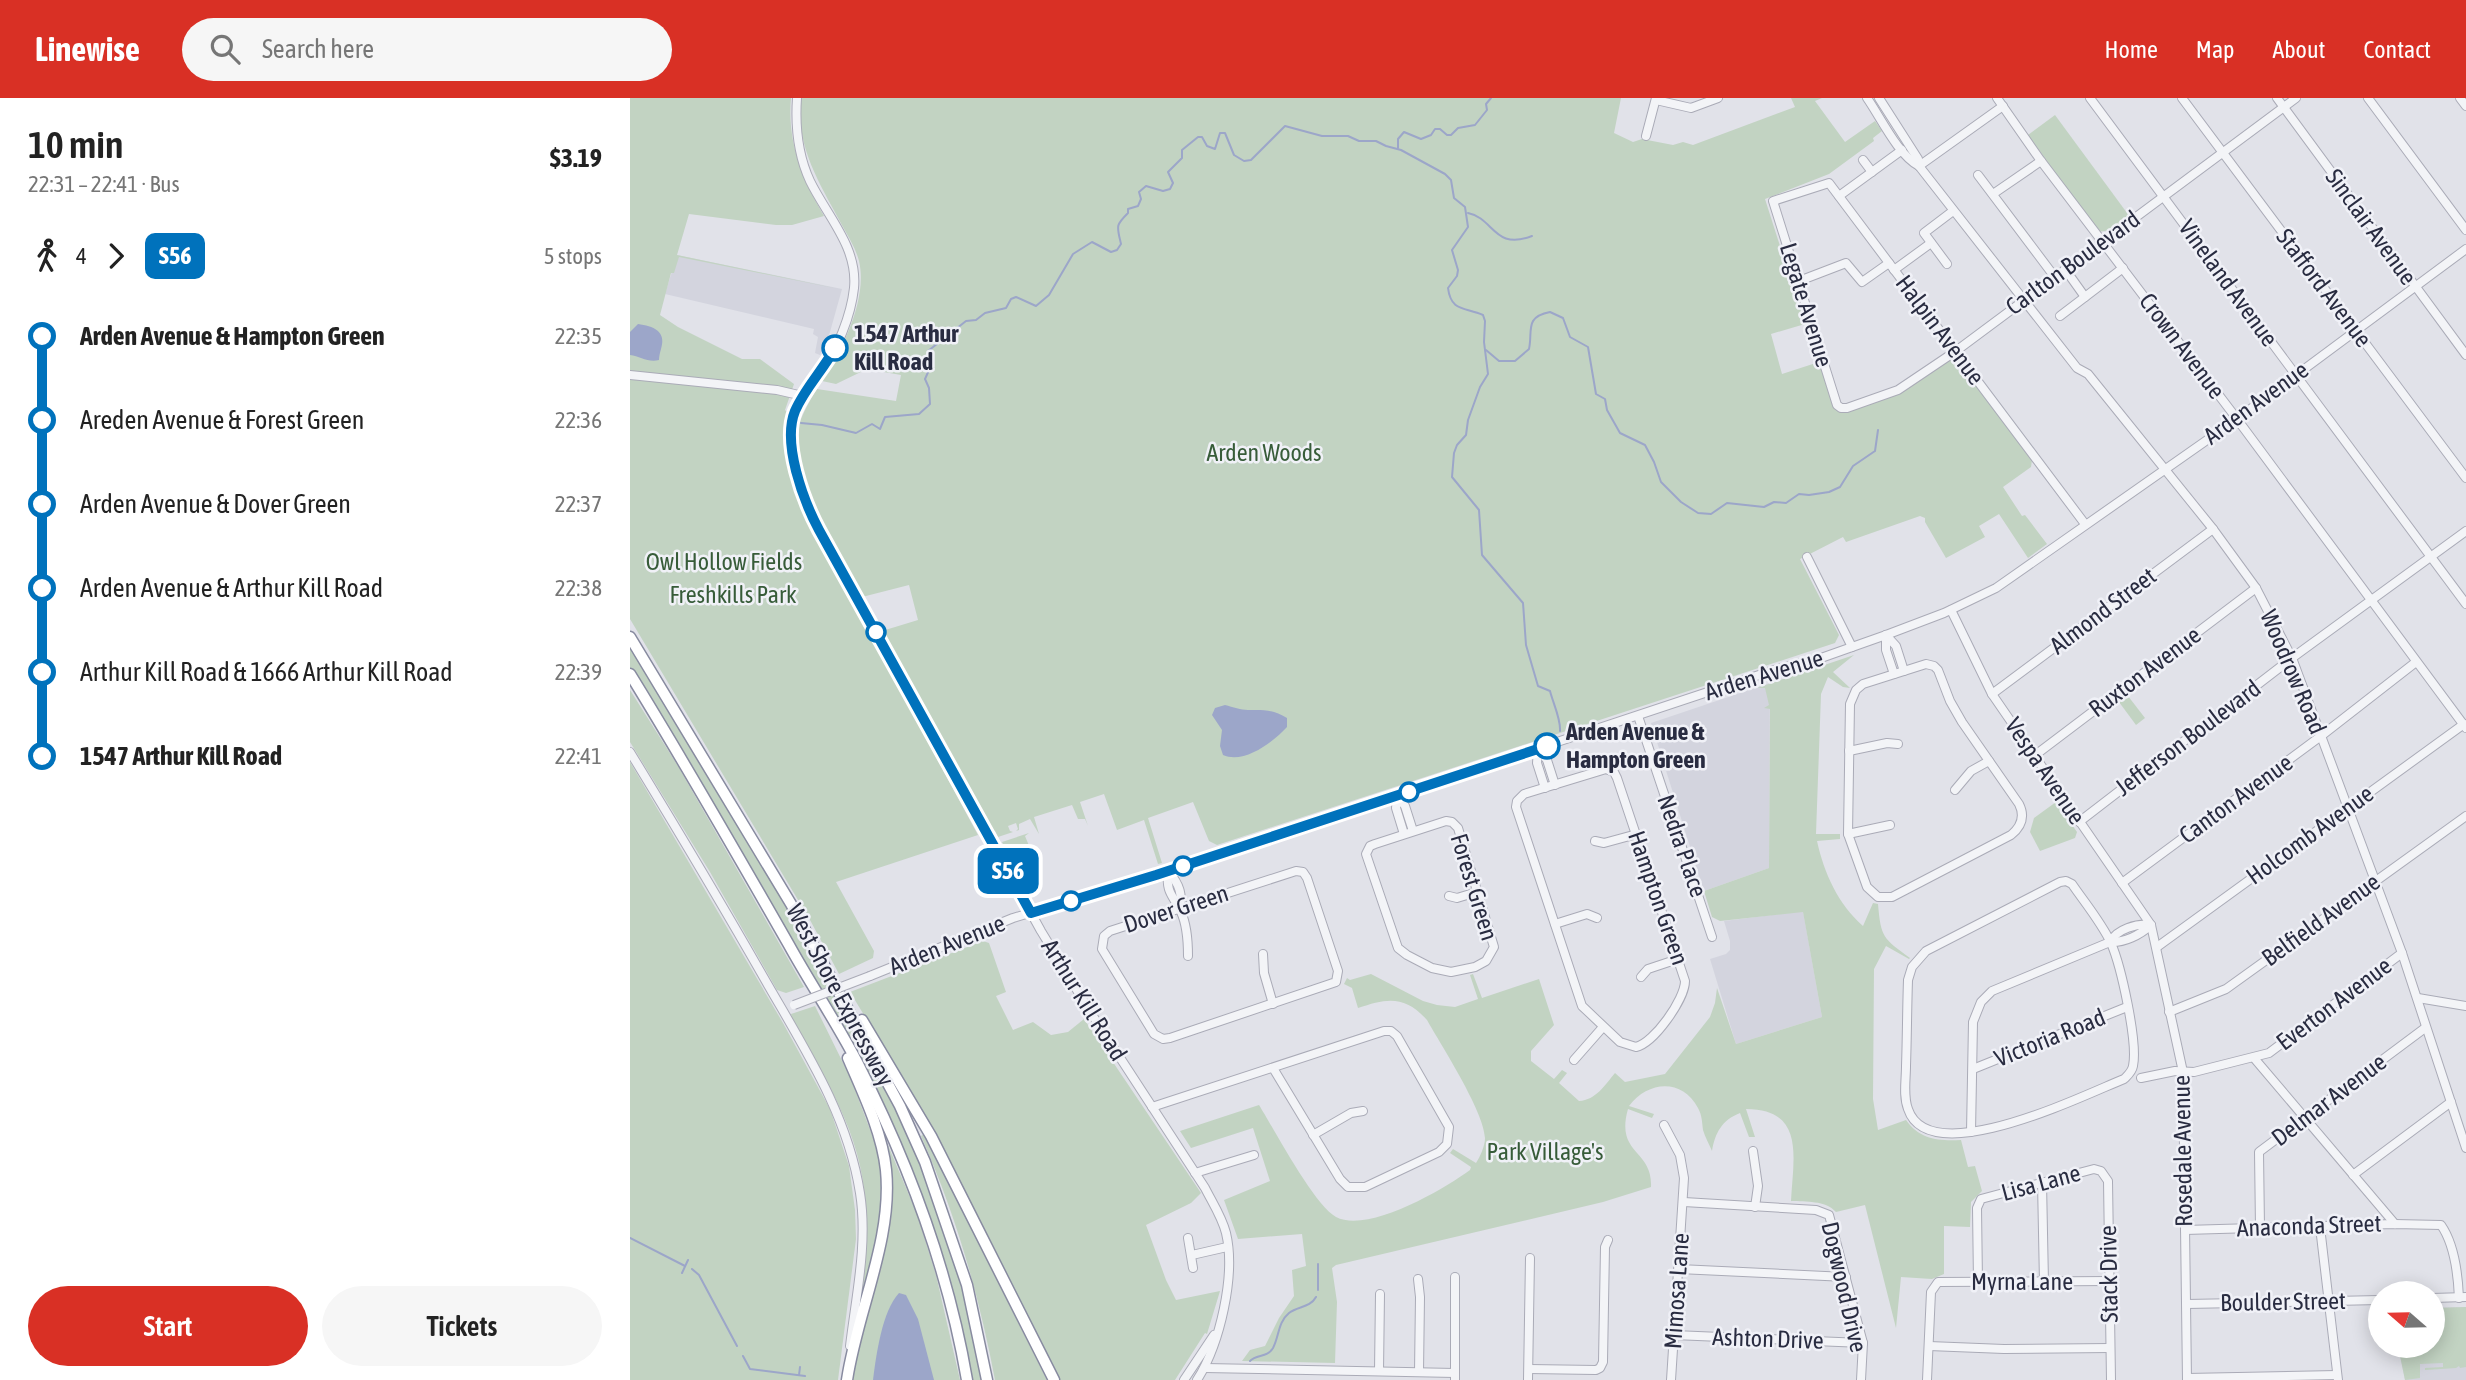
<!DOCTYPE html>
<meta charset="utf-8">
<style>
:root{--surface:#fff;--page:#f6f6f6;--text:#222;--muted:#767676;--accent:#d93025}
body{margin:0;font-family:"Asap Condensed",sans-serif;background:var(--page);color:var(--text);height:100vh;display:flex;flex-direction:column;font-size:26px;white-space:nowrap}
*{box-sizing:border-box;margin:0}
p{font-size:23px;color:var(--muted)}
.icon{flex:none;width:38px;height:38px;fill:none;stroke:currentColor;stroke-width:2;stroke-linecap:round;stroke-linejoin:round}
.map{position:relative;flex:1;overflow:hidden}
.drawer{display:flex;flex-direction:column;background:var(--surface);width:630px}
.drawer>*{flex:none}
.badge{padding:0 14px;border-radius:10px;font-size:24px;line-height:46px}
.needle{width:46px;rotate:290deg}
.controls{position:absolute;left:1738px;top:1183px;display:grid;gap:14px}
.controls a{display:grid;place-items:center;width:77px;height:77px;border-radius:50%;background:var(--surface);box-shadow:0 4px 18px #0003;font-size:35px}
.map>.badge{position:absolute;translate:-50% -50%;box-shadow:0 0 0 4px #fff}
.legs{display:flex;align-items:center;gap:10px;height:77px;padding:0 28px;font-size:23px}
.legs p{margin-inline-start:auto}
.headline{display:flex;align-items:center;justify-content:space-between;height:119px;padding:0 28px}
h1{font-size:38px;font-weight:600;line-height:52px}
.cta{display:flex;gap:14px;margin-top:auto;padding:14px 28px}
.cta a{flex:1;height:80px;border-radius:42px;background:var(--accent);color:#fff;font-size:28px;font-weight:600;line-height:80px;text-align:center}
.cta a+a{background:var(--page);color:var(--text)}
ul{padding:0 28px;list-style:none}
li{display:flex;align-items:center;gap:24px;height:84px;font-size:26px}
li i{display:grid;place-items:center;width:10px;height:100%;margin:0 9px;background:currentColor}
li i::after{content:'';width:18px;height:18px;margin:-9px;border:5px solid;border-radius:50%;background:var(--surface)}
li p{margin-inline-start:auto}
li:first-child i{background:linear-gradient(#0000 50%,currentColor 0)}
li:last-child i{background:linear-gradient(currentColor 50%,#0000 0)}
header{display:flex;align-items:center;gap:42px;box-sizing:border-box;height:98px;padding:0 35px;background:var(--accent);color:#fff}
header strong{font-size:33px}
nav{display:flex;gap:38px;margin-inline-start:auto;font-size:24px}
.search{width:490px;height:63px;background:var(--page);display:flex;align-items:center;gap:18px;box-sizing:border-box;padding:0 24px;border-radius:38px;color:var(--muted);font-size:26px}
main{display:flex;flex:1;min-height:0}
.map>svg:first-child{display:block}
</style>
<header>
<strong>Linewise</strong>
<div class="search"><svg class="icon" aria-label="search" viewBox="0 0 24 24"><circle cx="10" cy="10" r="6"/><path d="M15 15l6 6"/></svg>Search here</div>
<nav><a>Home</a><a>Map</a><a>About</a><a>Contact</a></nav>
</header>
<main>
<section class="drawer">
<div class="headline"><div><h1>10 min</h1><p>22:31 – 22:41 · Bus</p></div><b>$3.19</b></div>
<div class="legs"><svg class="icon" aria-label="walk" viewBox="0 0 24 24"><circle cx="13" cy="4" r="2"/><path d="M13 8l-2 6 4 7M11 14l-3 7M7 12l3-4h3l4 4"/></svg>4<svg class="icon" aria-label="forward" viewBox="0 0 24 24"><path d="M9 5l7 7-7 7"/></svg><b class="badge" style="background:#0072bc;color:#fff">S56</b><p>5 stops</p></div>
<ul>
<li><i style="color:#0072bc"></i><b>Arden Avenue &amp; Hampton Green</b><p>22:35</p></li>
<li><i style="color:#0072bc"></i><span>Areden Avenue &amp; Forest Green</span><p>22:36</p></li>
<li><i style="color:#0072bc"></i><span>Arden Avenue &amp; Dover Green</span><p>22:37</p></li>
<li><i style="color:#0072bc"></i><span>Arden Avenue &amp; Arthur Kill Road</span><p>22:38</p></li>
<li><i style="color:#0072bc"></i><span>Arthur Kill Road &amp; 1666 Arthur Kill Road</span><p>22:39</p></li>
<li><i style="color:#0072bc"></i><b>1547 Arthur Kill Road</b><p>22:41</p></li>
</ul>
<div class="cta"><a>Start</a><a>Tickets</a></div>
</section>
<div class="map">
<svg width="1836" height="1282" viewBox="0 0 1836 1282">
<rect width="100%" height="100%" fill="#e1e2e9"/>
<g fill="#d3d4de">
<polygon points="47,157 212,191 200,234 190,257 185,255 188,239 183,236 184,231 35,196"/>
<polygon points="1140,585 1139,770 1074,793 1021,625"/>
<polygon points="1173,813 1192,919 1106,946 1080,861 1096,856 1100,852 1100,843 1094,823"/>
<polygon points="1836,1209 1836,1282 1775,1282 1768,1248 1802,1248 1803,1210"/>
</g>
<g fill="#c2d3c2">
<path d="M0 0H161C157 44 172 80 194 118L162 127H146L59 116 47 157 209 191 49 159 44 175H41L30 217 48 229 112 261H130L164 286 155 312 159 316 156 326 157 353 181 428 348 737 206 784 244 853 243 860 209 876 180 822 0 521Z"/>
<path d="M171 0H991L984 35 1003 44 1012 41 1043 47 1053 44 1063 47 1165 9 1161 0H1192L1185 3 1215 44 1245 23 1252 33 1243 40 1244 43 1199 76 1135 101 1175 226 1141 236 1152 276 1189 264 1204 307 1212 314 1275 292 1320 260H1327L1402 362 1401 369 1373 389 1392 418 1395 417 1417 446 1398 460 1369 416 1349 428 1355 439 1316 460 1295 424V420L1290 418 1216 444 1213 439 1170 461 1209 537 1205 545 587 747 579 743 563 704 518 720 532 765 528 766 514 722 487 732 474 696 450 704 458 728 455 721H448L442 707 404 719 409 736 400 721 389 726V732L386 733 388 731 386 725 378 728 380 733 383 734 368 739 365 733 363 734 252 533 288 522 279 487 232 499C209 458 186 418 173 372 170 362 166 350 166 340 168 323 178 305 187 291L266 303 271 277 237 271 206 286 192 283C212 252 238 201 229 163 226 151 219 140 213 129 191 87 165 50 171 0Z"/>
<polygon points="1425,17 1500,119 1481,132 1468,134 1398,37"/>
<path d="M0 549 160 813 279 1035 327 1164 353 1282H342C325 1178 290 1080 242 986L0 571Z"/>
<path d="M1224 557 1203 574 1220 590 1213 589 1198 579 1191 596 1186 736H1210V741L1187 743C1194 775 1208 806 1233 828L1243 805 1248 806C1251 840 1253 840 1280 860L1279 861 1256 848 1244 871 1243 1001 1248 1032 1276 1022C1290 1042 1309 1043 1331 1042L1338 1069 1345 1068 1352 1093 1341 1104 1340 1129 1314 1128V1176L1302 1181 1271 1179 1266 1230 1235 1107 1206 1114C1195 1102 1176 1104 1161 1103 1163 1061 1176 1011 1116 1011L1125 1039H1119L1110 1015C1092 1022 1085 1035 1082 1053 1079 1046 1075 1039 1073 1032 1072 1024 1072 1017 1068 1010 1052 980 1018 983 999 1008L1024 1016 1022 1020 998 1011C985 1057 1023 1051 1021 1089L973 1104 706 1167 702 1170 707 1204 705 1265 612 1263 620 1252 635 1248 649 1220 664 1198 662 1172 676 1168 672 1136 608 1141 594 1102 640 1083 623 1030 561 1050 550 1033 629 1007C644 1031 684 1107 706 1119 738 1136 814 1091 840 1072L841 1069 820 1055 823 1051 846 1065C850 1059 855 1048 855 1040 854 1013 811 947 797 922 775 897 757 900 728 910L722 890 714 886 717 880 720 882 741 876 793 903 807 907 825 909 848 901 840 877 843 876 852 900 909 881 924 927 901 953V963L924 981 932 972 937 975 929 985 949 1003C966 1002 975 987 985 975L995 984 1035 976 1080 919 1085 905 1087 890 1106 946 1192 919 1173 814 1090 823 1082 819 1074 793 1139 770 1140 611 1134 610 1139 607 1135 590H1127Z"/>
<polygon points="0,592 48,668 174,889 156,895 147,892 80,774 0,644"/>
<polygon points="1498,598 1515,620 1506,627 1489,604"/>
<polygon points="0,664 153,925 200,1011 219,1068 225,1112 226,1141 208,1282 0,1282"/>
<polygon points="1426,704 1447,734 1445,740 1410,753 1400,734 1404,720"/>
<polygon points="399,735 395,738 402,755 382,763 372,744"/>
<polygon points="353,843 359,845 376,894 366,898 383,932 403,924 421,937 438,934 454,921 571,1095 561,1105 516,1127 536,1182 546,1202 590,1193 577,1236 575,1235 545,1282 428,1282 285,1001 220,894"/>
<path d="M185 908 221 981 248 1053 254 1081 252 1119 230 1209H227C230 1175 235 1140 235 1106 233 1038 194 978 162 921L161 916Z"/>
<path d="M294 1036 417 1282H365C349 1197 326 1117 291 1038Z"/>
<polygon points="255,1040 287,1116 306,1177 330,1282 222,1282 258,1113 253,1041"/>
<polygon points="1836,1209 1836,1269 1830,1270 1829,1268 1826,1270 1795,1272 1795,1270 1813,1269 1813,1265 1790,1266 1790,1280 1775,1282 1768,1248 1802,1248 1803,1210"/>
</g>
<g fill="#9ca6c9">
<path d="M8 226C23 228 37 233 31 251 30 255 29 258 29 262 18 265 10 258 0 257V234Z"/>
<path d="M595 607C603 609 611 612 618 612 633 612 643 611 657 620V629C642 645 614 666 593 657L590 648 592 632 582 617 585 610Z"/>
<path d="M269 1195 276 1197 288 1221 304 1282H243C246 1258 252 1213 269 1195Z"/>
</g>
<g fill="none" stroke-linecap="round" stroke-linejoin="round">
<g stroke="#9ca6c9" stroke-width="2">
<polyline points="768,50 768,41 774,34 791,41 801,37 805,31 810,31 817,37 821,37 828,30 845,27 857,12 856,6 861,0"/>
<path d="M838 115C864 120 864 153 902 138"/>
<path d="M856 252 869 263H885L899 251C903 233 894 219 920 214L933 220 940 239 958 249 966 296 975 301 977 312 990 335 1015 347 1024 364 1031 384 1051 404 1068 415 1081 416 1097 405 1134 409 1144 404 1156 405 1169 396 1179 397 1199 394 1210 389 1223 368 1245 353 1248 332"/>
<path d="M171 325 192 327 226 335 242 326 250 331 255 319 289 316 300 306 299 290 295 281 299 272 298 253 336 223 346 222 355 215 376 210 381 201 386 199 406 208 419 197 443 156 462 144 481 154 487 152 491 146C487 128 485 128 498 115V111L508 108 511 101 509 94 516 88 533 93 540 91 543 85 538 74 552 60V52L568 39H572L577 48 585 51 590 35H595L604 57 614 63 621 62 655 28 692 38H718L729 43H746L756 48 771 52 815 76 821 82 824 100 835 109 838 129 822 152 828 172 827 178 818 190C821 214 835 209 853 217L855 223 854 244 858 276 850 289 838 322 836 337 827 347 824 355 822 379 849 412 852 457 893 505 896 547 908 588 920 593C923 605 931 621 930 633"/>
<polyline points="0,1140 55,1168"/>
<polyline points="688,1166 688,1192"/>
<polyline points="62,1171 69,1177 107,1248"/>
<polyline points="52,1175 58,1162"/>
<polyline points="113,1258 120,1271 175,1278"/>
<path d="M620 1263C627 1256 637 1260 643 1250 649 1239 648 1224 659 1215 668 1208 680 1210 686 1199"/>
<polyline points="169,1277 170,1269"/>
</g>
<defs>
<g id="minor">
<path d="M167 0C165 29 168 57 180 83 197 118 228 149 224 190 221 218 207 252 191 274 179 291 163 308 160 330 157 358 176 406 189 432L411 833 459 912 575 1090C582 1104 592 1119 596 1135 606 1177 590 1246 567 1282"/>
<path d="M1237 0C1251 20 1268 57 1289 68"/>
<polyline points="1249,0 1288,61 1289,68 1447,270 1458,276 1583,431 1626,490 1662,560 1772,855 1836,1050"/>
<polyline points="1367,0 1411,63 1607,321 1836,630"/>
<polyline points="1460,0 1836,506"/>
<polyline points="1552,0 1836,380"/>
<polyline points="1647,0 1836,257"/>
<polyline points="1738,0 1836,132"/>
<polyline points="1830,0 1836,8"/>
<polyline points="1026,2 1061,10 1088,0"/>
<polyline points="1016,38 1026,0"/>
<polyline points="1233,62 1242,74"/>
<polyline points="1289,68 1373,8"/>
<polyline points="1348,77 1424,178"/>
<polyline points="1363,96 1411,63"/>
<polyline points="1209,98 1272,52"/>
<polyline points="1317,166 1294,135 1323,113"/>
<polyline points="1435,171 1455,199"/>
<polyline points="1264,172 1301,145"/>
<polyline points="1169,183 1216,165 1232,184 1259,165"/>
<polyline points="1430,218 1493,170"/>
<polyline points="0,277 147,292 173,298"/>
<polyline points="1455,426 1199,85 1143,103 1207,307 1211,310 1217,310 1268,292 1326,253 1666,0"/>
<polyline points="1177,459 1222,549"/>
<polyline points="1321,512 1362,596 1521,827 1553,974 1557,1282"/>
<polyline points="1256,537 1266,548 1274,573"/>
<polyline points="1256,537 1256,552 1264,576"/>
<path d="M1296 566 1304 568 1308 572 1320 603 1332 624 1389 706C1395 718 1392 728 1381 737L1262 799H1248L1237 789 1218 736 1220 606 1226 592 1233 586Z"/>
<polyline points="1362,596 1583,431"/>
<polyline points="1008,618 1082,839"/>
<polyline points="908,651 917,662 925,687"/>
<polyline points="908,651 907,665 915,690"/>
<polyline points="1219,653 1257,645 1268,646"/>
<path d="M0 654C47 731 93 808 138 887 176 953 218 1018 230 1095 238 1145 226 1198 220 1248"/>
<polyline points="1404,658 1626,490"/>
<path d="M976 671 984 674 987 680 1055 883C1055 901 1024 945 1006 949L990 944 952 908 886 709 887 703 894 696Z"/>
<polyline points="1325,692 1341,673 1359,663"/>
<polyline points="767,698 766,710 774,736"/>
<polyline points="767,698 775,708 783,733"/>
<polygon points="816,723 822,724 828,730 864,849 856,863 845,869 821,874 802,870 777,857 768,850 736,756 740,748 745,746"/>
<polyline points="1449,724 1662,560 1836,433"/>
<polyline points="1218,736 1260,727"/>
<polyline points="965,743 974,745 1007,736"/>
<path d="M538 773C536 797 543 796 551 814 557 827 558 843 558 858"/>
<path d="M538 773C548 784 554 796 549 810"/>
<polygon points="666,773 673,774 677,780 708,873 706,884 540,940 533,941 524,936 472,851 474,838 480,833"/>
<path d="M1436 783 1442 786C1455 805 1471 824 1481 845 1491 868 1508 944 1503 968 1502 974 1498 977 1494 981 1454 997 1299 1074 1278 1011 1273 998 1276 982 1276 968 1277 940 1277 911 1278 882L1282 869 1296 853 1430 784Z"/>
<polyline points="1492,785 1691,638 1786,564"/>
<polyline points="819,798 827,800 847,794"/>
<polyline points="925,826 957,816 967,820"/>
<path d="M1480 844C1487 831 1507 825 1521 827"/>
<polyline points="1527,849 1834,626"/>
<polyline points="633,856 634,875 643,906"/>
<polyline points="240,878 383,820 526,777 1144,572 1191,560 1256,537 1314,515 1366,490 1607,321 1836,151"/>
<polyline points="1011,879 1018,871 1048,861"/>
<polyline points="1788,900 1836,908"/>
<polyline points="1539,914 1596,891 1836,718"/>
<polyline points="1624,960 1765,1126"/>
<polyline points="944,962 973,929"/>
<polyline points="1343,971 1497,909"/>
<polyline points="1511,980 1545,973 1564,974 1639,955 1772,855"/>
<polyline points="522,1009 754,933 761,933 767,938 819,1029 817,1046 809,1054 735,1089 718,1089 710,1081 643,970"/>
<polyline points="1034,1027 1050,1057 1054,1080 1041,1282"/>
<path d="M1341 1034 1343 924 1351 904 1362 893 1480 844C1494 845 1510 837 1521 827"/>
<polyline points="683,1037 721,1015 733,1013"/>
<polyline points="1123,1053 1128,1088 1125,1109"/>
<polyline points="565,1075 624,1057"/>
<polyline points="1723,1077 1821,1004"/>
<polyline points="1412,1084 1414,1185"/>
<polyline points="1054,1104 1186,1112 1199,1117 1233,1245 1231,1282"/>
<polyline points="1690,1129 1708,1282"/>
<polyline points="1630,1130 1629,1054 1795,930"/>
<path d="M1555 1132 1765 1126 1811 1127C1825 1147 1828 1176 1829 1200"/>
<polyline points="558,1140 563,1170"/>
<polyline points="562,1157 597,1149"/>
<polyline points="1049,1171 1216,1179"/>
<polyline points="825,1179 825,1282"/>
<polyline points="788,1181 790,1199 789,1274"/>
<polyline points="1348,1184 1347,1110 1351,1101 1464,1071 1471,1073 1478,1083 1481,1282"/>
<polyline points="1802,1200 1836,1199"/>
<polyline points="1557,1206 1750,1202"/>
<polyline points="1044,1237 1233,1245"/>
<polyline points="1299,1248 1374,1251 1480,1250"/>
<polyline points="575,1270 825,1275"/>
<polyline points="899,1271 966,1272 970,1270 973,1264 975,1149 978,1142"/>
<polyline points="749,1273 750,1196"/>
<polyline points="1557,1280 1707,1277"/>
<polyline points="554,1282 584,1237"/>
<polyline points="898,1282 900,1160"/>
<polyline points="1297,1282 1301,1194 1308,1184 1480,1183"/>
</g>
<g id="highway">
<polyline points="0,539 161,806 270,1008 295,1064 337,1187 357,1282"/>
<path d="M0 576C55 665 107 756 159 847 181 887 207 925 228 966 279 1066 318 1171 337 1282"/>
<polyline points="232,922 301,1038 424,1282"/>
<path d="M217 1282C227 1214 263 1141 256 1072 252 1034 233 995 218 960"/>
</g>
</defs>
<use href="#minor" stroke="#aaabb7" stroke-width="10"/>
<use href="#highway" stroke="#888ba0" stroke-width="13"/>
<use href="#minor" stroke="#f3f4f7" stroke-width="8"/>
<use href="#highway" stroke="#fff" stroke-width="10"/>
<defs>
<polyline id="minor-bridge" points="164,907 240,878"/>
</defs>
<use href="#minor-bridge" stroke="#aaabb7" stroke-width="10" stroke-linecap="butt"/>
<use href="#minor-bridge" stroke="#f3f4f7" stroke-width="8"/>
</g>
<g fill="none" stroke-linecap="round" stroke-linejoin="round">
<defs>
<path id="line-1" d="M205 250C193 272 175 290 165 313 152 345 173 402 189 432L401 815 526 777 917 648"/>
</defs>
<use href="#line-1" stroke="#fff" stroke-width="16"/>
<use href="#line-1" stroke="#0072bc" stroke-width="10"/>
</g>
<g fill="#fff" stroke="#0072bc" stroke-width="3.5">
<circle cx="205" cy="250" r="12"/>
<circle cx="246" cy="534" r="9"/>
<circle cx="917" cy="648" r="12"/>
<circle cx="779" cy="694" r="9"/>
<circle cx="553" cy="768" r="9"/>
<circle cx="441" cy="803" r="9"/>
</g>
<g text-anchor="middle" stroke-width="5" stroke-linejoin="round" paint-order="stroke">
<g font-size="24" fill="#292c41" stroke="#f0f1f7">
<text transform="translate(1741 129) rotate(54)" y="8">Sinclair Avenue</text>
<text transform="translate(1443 165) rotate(-36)" y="8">Carlton Boulevard</text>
<text transform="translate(1598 185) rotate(54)" y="8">Vineland Avenue</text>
<text transform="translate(1694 190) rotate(53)" y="8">Stafford Avenue</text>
<text transform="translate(1176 207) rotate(73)" y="8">Legate Avenue</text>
<text transform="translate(1310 232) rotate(53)" y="8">Halpin Avenue</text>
<text transform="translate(1552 248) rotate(53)" y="8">Crown Avenue</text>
<text transform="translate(1626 305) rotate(-36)" y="8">Arden Avenue</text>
<text transform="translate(1473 513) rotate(-37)" y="8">Almond Street</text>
<text transform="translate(1515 574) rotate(-37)" y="8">Ruxton Avenue</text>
<text transform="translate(1663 574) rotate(67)" y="8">Woodrow Road</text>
<text transform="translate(1134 577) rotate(-17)" y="8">Arden Avenue</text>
<text transform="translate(1558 640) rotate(-37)" y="8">Jefferson Boulevard</text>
<text transform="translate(1415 673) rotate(56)" y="8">Vespa Avenue</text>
<text transform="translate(1606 701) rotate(-36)" y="8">Canton Avenue</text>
<text transform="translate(1680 737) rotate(-36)" y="8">Holcomb Avenue</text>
<text transform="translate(1052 748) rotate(71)" y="8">Nedra Place</text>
<text transform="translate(844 789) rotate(73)" y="8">Forest Green</text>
<text transform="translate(1028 800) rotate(71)" y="8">Hampton Green</text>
<text transform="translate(546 811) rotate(-18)" y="8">Dover Green</text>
<text transform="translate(1691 822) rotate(-36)" y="8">Belfield Avenue</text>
<text transform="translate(317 847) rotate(-22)" y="8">Arden Avenue</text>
<text transform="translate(210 897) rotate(62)" y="8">West Shore Expressway</text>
<text transform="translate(454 902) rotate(58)" y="8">Arthur Kill Road</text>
<text transform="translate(1704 906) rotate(-37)" y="8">Everton Avenue</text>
<text transform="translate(1420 940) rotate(-22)" y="8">Victoria Road</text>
<text transform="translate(1699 1002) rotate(-37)" y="8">Delmar Avenue</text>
<text transform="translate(1553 1053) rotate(-91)" y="8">Rosedale Avenue</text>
<text transform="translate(1411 1085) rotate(-15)" y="8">Lisa Lane</text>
<text transform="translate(1679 1128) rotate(-2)" y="8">Anaconda Street</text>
<text transform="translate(1479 1176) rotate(-91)" y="8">Stack Drive</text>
<text x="1392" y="1192">Myrna Lane</text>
<text transform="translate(1214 1189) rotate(77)" y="8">Dogwood Drive</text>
<text transform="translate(1047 1193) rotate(-86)" y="8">Mimosa Lane</text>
<text transform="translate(1653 1204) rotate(-1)" y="8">Boulder Street</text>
<text transform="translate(1138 1241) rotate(2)" y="8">Ashton Drive</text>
</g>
<g font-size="24" font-weight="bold" fill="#292c41" stroke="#f0f1f7" text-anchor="start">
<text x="224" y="244">1547 Arthur<tspan x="224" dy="28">Kill Road</tspan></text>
<text x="936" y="642">Arden Avenue &amp;<tspan x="936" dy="28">Hampton Green</tspan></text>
</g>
<g font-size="24" fill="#375c39" stroke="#f0f1f7">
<text x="634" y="363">Arden Woods</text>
<text x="94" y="472">Owl Hollow Fields</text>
<text x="103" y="505">Freshkills Park</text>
<text x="915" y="1062">Park Village's</text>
</g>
</g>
</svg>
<div class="controls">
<a><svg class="needle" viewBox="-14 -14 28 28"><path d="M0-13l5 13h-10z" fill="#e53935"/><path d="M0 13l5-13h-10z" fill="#767676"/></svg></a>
</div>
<b class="badge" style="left:378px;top:773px;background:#0072bc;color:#fff">S56</b>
</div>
</main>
